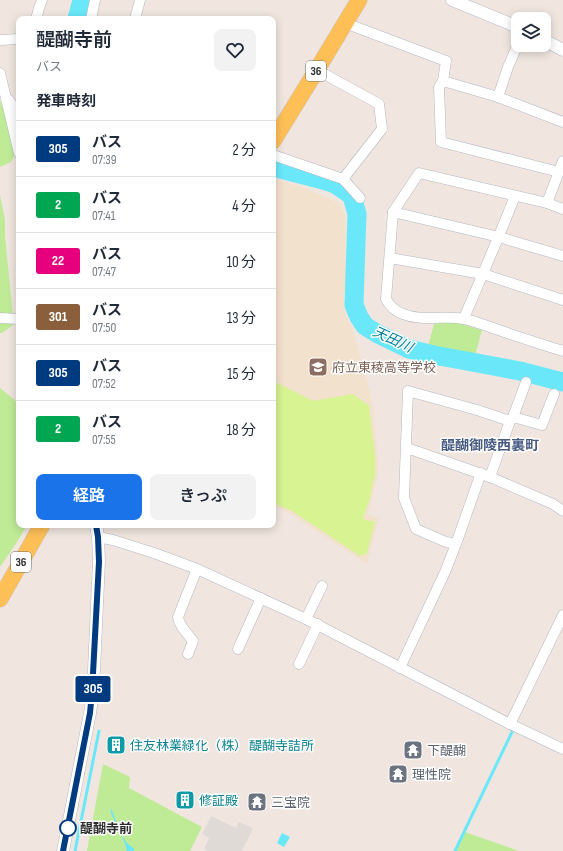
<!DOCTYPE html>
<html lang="ja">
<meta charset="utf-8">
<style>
:root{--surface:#fff;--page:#f2f2f3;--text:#1f2937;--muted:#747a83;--line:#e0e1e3;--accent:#1a73e8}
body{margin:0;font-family:"Sofia Sans Condensed","Noto Sans JP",sans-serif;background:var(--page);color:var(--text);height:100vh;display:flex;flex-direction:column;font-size:15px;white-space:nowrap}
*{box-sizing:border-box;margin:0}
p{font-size:13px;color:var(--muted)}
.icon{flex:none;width:22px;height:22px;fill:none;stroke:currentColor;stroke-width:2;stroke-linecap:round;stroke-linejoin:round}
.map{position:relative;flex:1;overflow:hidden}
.details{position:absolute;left:16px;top:16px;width:260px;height:512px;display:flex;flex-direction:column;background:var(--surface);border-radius:8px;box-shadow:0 2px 10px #0003}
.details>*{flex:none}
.badge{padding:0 8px;border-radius:3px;font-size:14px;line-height:26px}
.tools{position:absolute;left:511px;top:12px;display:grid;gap:8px}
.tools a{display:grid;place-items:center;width:40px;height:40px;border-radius:8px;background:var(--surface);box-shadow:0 2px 10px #0003;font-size:20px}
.map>.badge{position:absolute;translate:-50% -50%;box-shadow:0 0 0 2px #fff}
h2{padding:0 20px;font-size:15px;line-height:36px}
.round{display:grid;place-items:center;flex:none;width:42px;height:42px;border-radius:8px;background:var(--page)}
.head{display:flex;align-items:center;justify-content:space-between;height:68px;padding:0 20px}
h1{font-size:19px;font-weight:600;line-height:30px}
.primary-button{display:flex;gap:8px;margin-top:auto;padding:8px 20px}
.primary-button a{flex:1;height:46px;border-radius:8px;background:var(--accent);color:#fff;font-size:16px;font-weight:600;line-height:46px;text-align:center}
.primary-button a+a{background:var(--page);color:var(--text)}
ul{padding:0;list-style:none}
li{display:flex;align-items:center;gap:12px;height:56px;padding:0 20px;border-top:1px solid var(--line)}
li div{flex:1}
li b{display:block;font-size:15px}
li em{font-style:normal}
li .badge{min-width:44px;font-weight:700;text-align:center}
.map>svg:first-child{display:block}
</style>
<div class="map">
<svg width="563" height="851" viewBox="0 0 563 851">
<rect width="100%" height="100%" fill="#f0e6df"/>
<polygon fill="#f2e1cd" points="273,177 275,177 275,179 307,189 339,203 345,215 346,281 344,298 344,312 353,329 373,405 379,472 368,514 379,518 367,564 289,513 273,506"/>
<g fill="#bfeb97">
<polygon points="0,100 12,139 15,154 11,162 0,167"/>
<polygon points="0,195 5,220 5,236 13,316 13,325 2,333 0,333"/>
<polygon points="450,322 461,324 482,330 475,356 427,350 434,324"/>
<polygon points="0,388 17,402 19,409 19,525 27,525 17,542 0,567"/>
<polygon points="103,764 130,777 129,788 202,827 190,851 87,851"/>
<polygon points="465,832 519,851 456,851"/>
</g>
<polygon fill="#d7f392" points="273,381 313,401 353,394 369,406 375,456 375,474 370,498 363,519 375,522 367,553 360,556 292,511 273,503"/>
<polygon fill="#dfdad6" points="211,816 236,828 239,822 253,828 242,851 208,851 204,849 209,838 202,834"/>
<g fill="#6ae8fa">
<polygon points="111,808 122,836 126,842 134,849 134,851 127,851 125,844 111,813"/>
<polygon points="282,833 290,837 284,847 277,843"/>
</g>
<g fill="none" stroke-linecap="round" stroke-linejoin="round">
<g stroke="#6ae8fa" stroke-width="3">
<polyline points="476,807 512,732"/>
<polyline points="75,851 99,731"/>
<polyline points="455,851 475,809"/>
</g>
<g stroke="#6ae8fa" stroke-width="19">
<polyline points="77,19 82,0"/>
<polyline points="273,167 323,180 335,184 344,190 352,196 357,214 354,305 359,317 365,326 378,334 409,349 434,355 520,371 563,382"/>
</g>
<defs>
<g id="minor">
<polyline points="36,19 39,8 42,0"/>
<polyline points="91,19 95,0"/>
<polyline points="135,19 140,0"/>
<polyline points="345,23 446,61 443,81"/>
<polyline points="0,40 19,39"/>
<polyline points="317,70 379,104 382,129 343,179"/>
<polyline points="0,73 19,153"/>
<polyline points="498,97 508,67 518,44"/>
<polyline points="9,100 19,115"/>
<polyline points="273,155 343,179 360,198"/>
<polyline points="559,172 441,142 439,87 443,81 498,97 563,122"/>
<polyline points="547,203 563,161"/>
<path d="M563 209 547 203 419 173 393 212 386 299C390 307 395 311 403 314 423 322 444 315 464 319 475 321 486 326 496 329 518 337 541 344 563 351"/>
<polyline points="393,212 499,237 563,256"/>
<polyline points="390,258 483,274 563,300"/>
<polyline points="0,318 19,319"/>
<path d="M464 318C481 278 499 237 515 196"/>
<polyline points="513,417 542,425 554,394"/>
<polyline points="510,421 513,417 526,382"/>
<polyline points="407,448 490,477 553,504 563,511"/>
<polyline points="98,537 113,540 157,554 197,569 306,619 510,724 563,749"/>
<polyline points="456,544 446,542 416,529 404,498 408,391 477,410 510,421 490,477"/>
<polyline points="306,619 322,586"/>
<polyline points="238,649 261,598"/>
<path d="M188 654 193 641C188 634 179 626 178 617L197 569"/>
<polyline points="299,664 318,624"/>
<polyline points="400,668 445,572 456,544 481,473"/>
<polyline points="510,724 563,615"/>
</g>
<g id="tertiary">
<polyline points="452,0 518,27"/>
<polyline points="544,40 563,50"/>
<polyline points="63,851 90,713 93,692 99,561 98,537 96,525"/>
</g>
<g id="primary">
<polyline points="273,141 321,63 359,0"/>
<polyline points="0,599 42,525"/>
</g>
</defs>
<use href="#minor" stroke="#b3b7c2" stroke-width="11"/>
<use href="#tertiary" stroke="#b3b7c2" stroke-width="13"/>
<use href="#primary" stroke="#c8c8c8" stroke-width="17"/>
<use href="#minor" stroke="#fff" stroke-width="10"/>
<use href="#tertiary" stroke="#fff" stroke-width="12"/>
<use href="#primary" stroke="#febf56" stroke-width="16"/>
</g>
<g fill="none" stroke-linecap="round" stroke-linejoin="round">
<defs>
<polyline id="line" points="63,851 90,713 92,692 99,562 98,537 96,525"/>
</defs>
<use href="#line" stroke="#fff" stroke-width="9"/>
<use href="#line" stroke="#003b80" stroke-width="6"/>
</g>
<defs>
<symbol id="school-square" viewBox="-11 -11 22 22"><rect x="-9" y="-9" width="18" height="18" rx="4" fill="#8d6e63" stroke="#fff"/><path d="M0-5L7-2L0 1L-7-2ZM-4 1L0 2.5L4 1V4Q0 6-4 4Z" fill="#fff"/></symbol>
<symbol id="building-square" viewBox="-11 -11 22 22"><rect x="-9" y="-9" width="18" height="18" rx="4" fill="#0f9aa8" stroke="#fff"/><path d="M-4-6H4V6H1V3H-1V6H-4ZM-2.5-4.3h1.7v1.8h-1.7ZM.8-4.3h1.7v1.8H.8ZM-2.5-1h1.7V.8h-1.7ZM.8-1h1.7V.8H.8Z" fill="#fff"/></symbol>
<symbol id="temple-square" viewBox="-11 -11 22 22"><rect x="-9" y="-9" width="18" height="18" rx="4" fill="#6b7280" stroke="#fff"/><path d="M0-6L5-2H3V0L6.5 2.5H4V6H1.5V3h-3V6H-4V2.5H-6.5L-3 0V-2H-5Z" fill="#fff"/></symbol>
</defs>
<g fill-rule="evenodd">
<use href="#school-square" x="307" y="356" width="22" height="22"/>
<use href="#building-square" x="105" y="734" width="22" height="22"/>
<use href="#temple-square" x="402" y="739" width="22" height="22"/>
<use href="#temple-square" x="387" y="763" width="22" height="22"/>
<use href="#building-square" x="174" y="789" width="22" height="22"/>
<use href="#temple-square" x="246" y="791" width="22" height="22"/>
</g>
<circle fill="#fff" stroke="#003b80" stroke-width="2" cx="68" cy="828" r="8"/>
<g text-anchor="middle" stroke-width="3" stroke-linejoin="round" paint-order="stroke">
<g fill="#fff" stroke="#6c6c6c" stroke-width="1">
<rect x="306" y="61" width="20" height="20" rx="3"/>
<rect x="11" y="552" width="20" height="20" rx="3"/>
</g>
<g font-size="12" font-weight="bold" fill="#2d2d2d">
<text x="316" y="75">36</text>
<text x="21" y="566">36</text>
</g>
<g font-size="13" fill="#785e54" stroke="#fff" text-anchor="start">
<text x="332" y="372">府立東稜高等学校</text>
</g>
<g font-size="13" fill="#0d838f" stroke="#fff" text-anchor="start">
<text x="130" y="750">住友林業緑化（株） 醍醐寺詰所</text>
<text x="199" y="805">修証殿</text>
</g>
<g font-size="13" fill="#5b616d" stroke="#fff" text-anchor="start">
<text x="427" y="755">下醍醐</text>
<text x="412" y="779">理性院</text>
<text x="271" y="807">三宝院</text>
</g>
<g font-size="13" font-weight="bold" fill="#2d2d2d" stroke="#fff" text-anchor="start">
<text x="80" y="833">醍醐寺前</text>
</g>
<g font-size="14" font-style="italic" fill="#037e9e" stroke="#fff">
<text transform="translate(393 339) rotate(25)" y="5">天田川</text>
</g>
<g font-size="14" font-weight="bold" fill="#485b83" stroke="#fff">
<text x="490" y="450">醍醐御陵西裏町</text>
</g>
</g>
</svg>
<div class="tools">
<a><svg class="icon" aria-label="layers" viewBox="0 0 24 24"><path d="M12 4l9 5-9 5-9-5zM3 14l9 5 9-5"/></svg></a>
</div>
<b class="badge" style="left:93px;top:689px;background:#003b80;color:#fff">305</b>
<section class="details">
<div class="head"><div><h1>醍醐寺前</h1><p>バス</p></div><a class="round"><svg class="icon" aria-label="heart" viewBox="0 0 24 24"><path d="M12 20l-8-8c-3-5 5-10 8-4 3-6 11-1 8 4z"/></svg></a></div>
<h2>発車時刻</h2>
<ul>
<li><span class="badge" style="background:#003b80;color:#fff">305</span><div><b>バス</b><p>07:39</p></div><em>2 分</em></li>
<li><span class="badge" style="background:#00a651;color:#fff">2</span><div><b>バス</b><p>07:41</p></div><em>4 分</em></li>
<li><span class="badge" style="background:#e6007e;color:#fff">22</span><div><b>バス</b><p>07:47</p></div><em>10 分</em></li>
<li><span class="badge" style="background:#8b5e3c;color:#fff">301</span><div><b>バス</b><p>07:50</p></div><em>13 分</em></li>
<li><span class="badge" style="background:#003b80;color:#fff">305</span><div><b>バス</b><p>07:52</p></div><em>15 分</em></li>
<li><span class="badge" style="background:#00a651;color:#fff">2</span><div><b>バス</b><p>07:55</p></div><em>18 分</em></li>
</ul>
<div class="primary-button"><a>経路</a><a>きっぷ</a></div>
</section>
</div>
